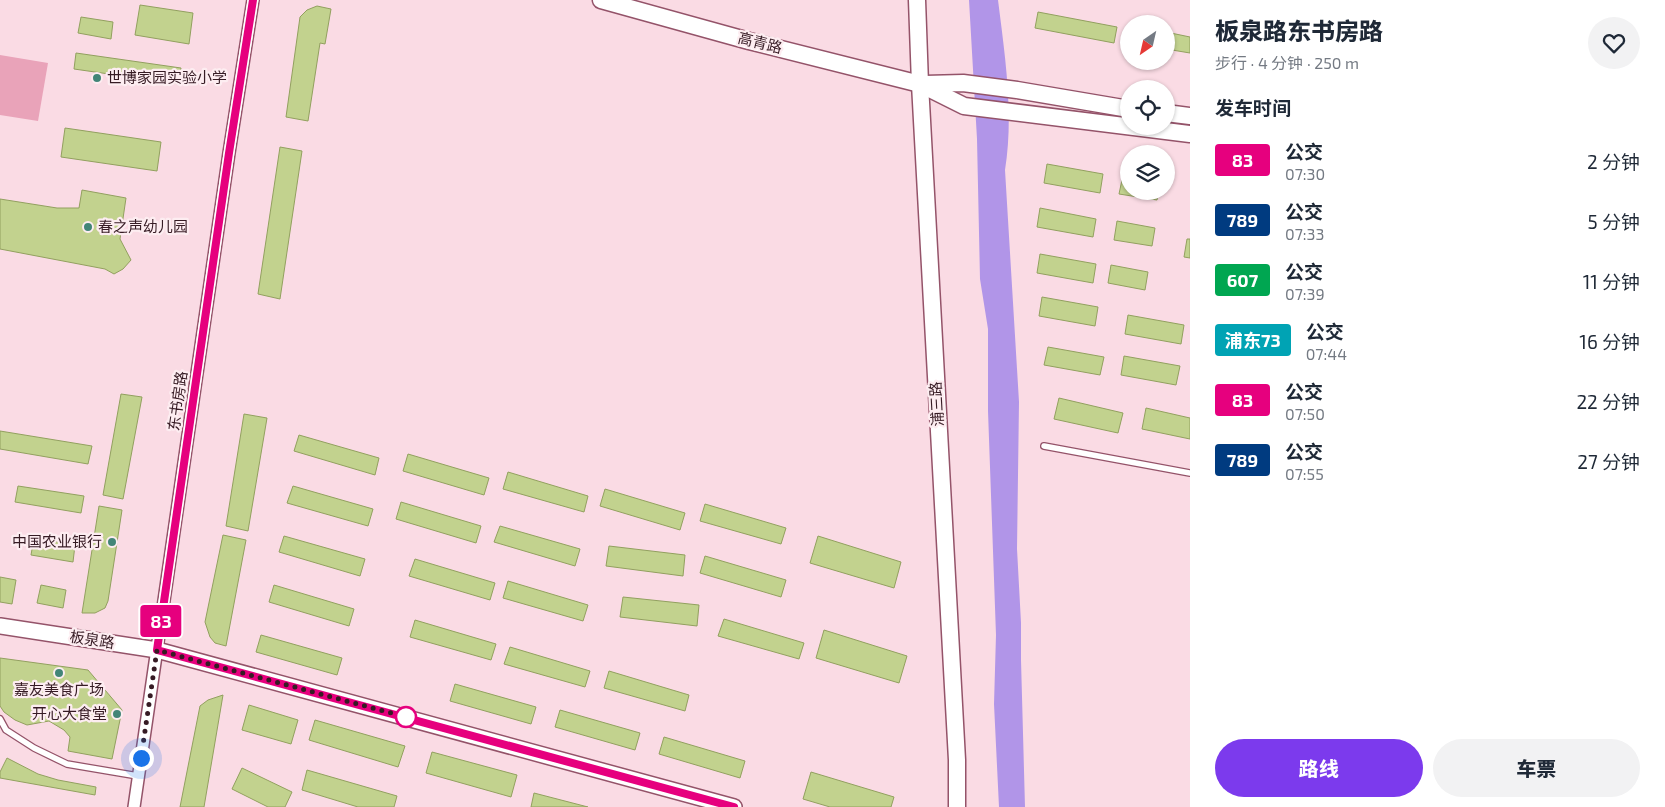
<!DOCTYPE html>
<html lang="zh">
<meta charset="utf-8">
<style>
:root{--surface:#fff;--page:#f2f2f3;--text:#1f2937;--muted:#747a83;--accent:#7c3aed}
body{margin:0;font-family:"Exo 2","Noto Sans SC",sans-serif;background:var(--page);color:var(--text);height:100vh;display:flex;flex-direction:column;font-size:19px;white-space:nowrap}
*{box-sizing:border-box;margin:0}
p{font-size:16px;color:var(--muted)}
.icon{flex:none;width:28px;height:28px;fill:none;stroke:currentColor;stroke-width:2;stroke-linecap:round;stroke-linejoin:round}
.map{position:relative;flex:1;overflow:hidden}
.drawer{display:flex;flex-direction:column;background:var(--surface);width:475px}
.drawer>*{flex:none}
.badge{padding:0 10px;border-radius:4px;font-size:18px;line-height:32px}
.needle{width:32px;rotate:214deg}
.tools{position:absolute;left:1120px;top:15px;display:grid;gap:10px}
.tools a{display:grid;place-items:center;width:55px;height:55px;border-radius:50%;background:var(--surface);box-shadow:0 1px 4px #0004;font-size:25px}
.you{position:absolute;width:25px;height:25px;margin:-12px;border:4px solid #fff;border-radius:50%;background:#1a73e8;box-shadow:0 0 0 8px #1a73e833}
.map>.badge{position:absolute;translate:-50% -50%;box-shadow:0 0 0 2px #fff}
h2{padding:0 25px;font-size:19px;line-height:45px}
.round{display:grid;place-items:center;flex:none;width:52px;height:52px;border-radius:26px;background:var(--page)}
.summary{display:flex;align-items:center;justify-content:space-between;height:85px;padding:0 25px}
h1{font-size:24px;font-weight:800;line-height:38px}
.cta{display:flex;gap:10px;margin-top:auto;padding:10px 25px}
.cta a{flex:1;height:58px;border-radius:30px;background:var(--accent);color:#fff;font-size:20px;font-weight:800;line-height:58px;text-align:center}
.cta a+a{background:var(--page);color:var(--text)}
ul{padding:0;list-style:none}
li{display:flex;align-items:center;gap:15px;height:60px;padding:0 25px}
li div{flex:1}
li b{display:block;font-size:19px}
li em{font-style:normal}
li .badge{min-width:55px;font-weight:700;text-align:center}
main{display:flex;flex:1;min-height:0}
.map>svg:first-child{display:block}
</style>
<main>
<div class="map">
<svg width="1190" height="807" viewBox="0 0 1190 807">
<rect width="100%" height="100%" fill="#fadbe4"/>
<polygon fill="#e9a3b9" points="0,55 48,63 38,121 0,115"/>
<path fill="#b195e8" d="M969 0H998C1005 56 1014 114 1005 170L1019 402 1017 549 1021 623V660L1025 807H999L994 704 996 635 988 411V329L980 279 977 139Z"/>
<g fill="#c2d28e" stroke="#92a05f">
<polygon points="140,5 193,13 189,44 135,35"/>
<polygon points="317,6 331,9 325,44 320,43 308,121 286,117 300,17 307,10"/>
<polygon points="1038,12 1117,27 1114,43 1035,28"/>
<polygon points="81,17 113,22 111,39 78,33"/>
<polygon points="1166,32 1190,37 1190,53 1166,49"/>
<polygon points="76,53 181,68 179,84 74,69"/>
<polygon points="65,128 161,142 157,171 61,157"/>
<polygon points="280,147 302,151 280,299 258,294"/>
<polygon points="1047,164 1103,174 1100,193 1044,183"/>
<polygon points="1123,175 1129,176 1129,191 1159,191 1157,200 1119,194"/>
<polygon points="82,190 126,198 120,239 131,260 123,269 114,274 105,269 0,249 0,199 57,208 79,208"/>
<polygon points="1040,208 1096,219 1093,237 1037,227"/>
<polygon points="1117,221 1155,228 1152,246 1114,240"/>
<polygon points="1187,239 1190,239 1190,258 1184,257"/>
<polygon points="1040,254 1096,264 1093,283 1037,273"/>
<polygon points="1111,265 1148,272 1145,290 1108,283"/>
<polygon points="1042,297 1098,307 1095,326 1039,316"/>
<polygon points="1128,315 1184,325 1181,344 1125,334"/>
<polygon points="1048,347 1104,357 1100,375 1044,365"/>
<polygon points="1124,356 1180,366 1176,385 1121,375"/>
<polygon points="121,394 142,397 123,499 103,495"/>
<polygon points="1059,398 1123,413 1118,433 1054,419"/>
<polygon points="1146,408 1190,418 1190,439 1142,429"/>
<polygon points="244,414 267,418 248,531 226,526"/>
<polygon points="0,431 92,446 88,464 0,449"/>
<polygon points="299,435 379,458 375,475 294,451"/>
<polygon points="408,454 489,478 484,495 403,471"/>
<polygon points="508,472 588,496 584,512 503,489"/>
<polygon points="18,486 84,496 81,513 15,502"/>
<polygon points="293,486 373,509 368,526 287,503"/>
<polygon points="605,489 685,513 680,530 600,506"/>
<polygon points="401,502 481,526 476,543 396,519"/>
<polygon points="705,504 786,528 781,544 700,521"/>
<polygon points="99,506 122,510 108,601 105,608 95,613 82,613"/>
<polygon points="500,526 580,549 575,566 494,542"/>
<polygon points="223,535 246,540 226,646 215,643 210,637 205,622"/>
<polygon points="284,536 365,559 360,576 279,552"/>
<polygon points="818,536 901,562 894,588 810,563"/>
<polygon points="34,538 75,545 73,562 31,555"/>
<polygon points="609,546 685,555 683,576 606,566"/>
<polygon points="705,556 786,580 781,597 700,573"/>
<polygon points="415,559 495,583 490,600 409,576"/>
<polygon points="0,577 16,580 12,604 0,602"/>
<polygon points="508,581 588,605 583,621 503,598"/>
<polygon points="41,585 66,590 63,608 37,603"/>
<polygon points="274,585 354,609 349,626 269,602"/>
<polygon points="623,597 699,605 697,626 620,617"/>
<polygon points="724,619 804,643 799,659 718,636"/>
<polygon points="415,620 496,644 491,660 410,637"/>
<polygon points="824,630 907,656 899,683 816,658"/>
<polygon points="261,635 342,658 337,675 256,652"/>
<polygon points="510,647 590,671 585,687 504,664"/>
<polygon points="0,658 88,670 122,710 112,759 68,751 70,737 64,730 49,721 27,725 15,720 4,712 0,706"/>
<polygon points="609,671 689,695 685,711 604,688"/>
<polygon points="455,684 536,707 531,724 450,701"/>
<polygon points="223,695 204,807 180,807 200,706 208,700"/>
<polygon points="249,705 298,720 291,744 242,730"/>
<polygon points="560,710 640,733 635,750 555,727"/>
<polygon points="315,720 405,746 398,767 309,740"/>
<polygon points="664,737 745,761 740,778 659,754"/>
<polygon points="432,752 517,775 511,797 426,773"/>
<polygon points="7,758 38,774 58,780 96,787 95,795 0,778 0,772"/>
<polygon points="242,768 292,792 285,807 268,807 232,789"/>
<polygon points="307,770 397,796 394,807 358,807 302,790"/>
<polygon points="811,772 894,797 891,807 830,807 803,799"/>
<polygon points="534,793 588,807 531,807"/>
</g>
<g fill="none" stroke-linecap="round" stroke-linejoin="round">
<defs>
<g id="service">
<polyline points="1044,446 1190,473"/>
<polyline points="0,719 6,730 34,748 67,764 138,776"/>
</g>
<polyline id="minor" points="134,807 229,153 253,0"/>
<polyline id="tertiary" points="0,626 157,650 734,807"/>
<g id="secondary">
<polyline points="601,0 749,41 920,84 964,106 1190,134"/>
<polyline points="917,0 920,84 957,760 957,807"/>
<polyline points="925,84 963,83 1017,90 1129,109"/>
<polyline points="1166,113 1190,116"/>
</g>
</defs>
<use href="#service" stroke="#945369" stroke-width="8"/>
<use href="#minor" stroke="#945369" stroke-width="14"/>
<use href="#tertiary" stroke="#945369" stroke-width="18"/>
<use href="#secondary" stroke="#945369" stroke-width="19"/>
<use href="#service" stroke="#fff" stroke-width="5.5"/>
<use href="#minor" stroke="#fff" stroke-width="11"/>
<use href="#tertiary" stroke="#fff" stroke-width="15"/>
<use href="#secondary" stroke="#fff" stroke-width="16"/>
</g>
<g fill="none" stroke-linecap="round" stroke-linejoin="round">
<defs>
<polyline id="line" points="253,0 229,153 157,650 734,807"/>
</defs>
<use href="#line" stroke="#fff" stroke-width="11"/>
<use href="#line" stroke="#e6007e" stroke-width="8"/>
<polyline stroke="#361b24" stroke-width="5" stroke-dasharray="0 9" points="141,758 157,650 406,717"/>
</g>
<g fill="#428577" stroke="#fdedf1" stroke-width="2">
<circle cx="97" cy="78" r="5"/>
<circle cx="88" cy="227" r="5"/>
<circle cx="112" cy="542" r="5"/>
<circle cx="59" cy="673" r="5"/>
<circle cx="117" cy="714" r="5"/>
</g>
<circle fill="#fff" stroke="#e6007e" stroke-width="2.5" cx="406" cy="717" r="10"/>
<g text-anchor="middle" stroke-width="4.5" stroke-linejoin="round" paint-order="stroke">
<g font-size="15" fill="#361b24" stroke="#fdedf1">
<text transform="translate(760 43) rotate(14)" y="5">高青路</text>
<text transform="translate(178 401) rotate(-82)" y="5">东书房路</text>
<text transform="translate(937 404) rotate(-93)" y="5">浦三路</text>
<text transform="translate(92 640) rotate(9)" y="5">板泉路</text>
</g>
<g font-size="15" fill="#361b24" stroke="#fdedf1" text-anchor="start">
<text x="107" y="83">世博家园实验小学</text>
<text x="98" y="232">春之声幼儿园</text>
<text x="102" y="547" text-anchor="end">中国农业银行</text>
<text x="59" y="695" text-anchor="middle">嘉友美食广场</text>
<text x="107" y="719" text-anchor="end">开心大食堂</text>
</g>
</g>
</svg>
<div class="tools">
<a><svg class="needle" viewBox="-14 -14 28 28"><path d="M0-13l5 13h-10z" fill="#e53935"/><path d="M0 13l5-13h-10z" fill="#747a83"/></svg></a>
<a><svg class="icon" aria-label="locate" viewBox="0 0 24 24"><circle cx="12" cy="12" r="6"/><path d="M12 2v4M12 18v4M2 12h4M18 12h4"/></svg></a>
<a><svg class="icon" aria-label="layers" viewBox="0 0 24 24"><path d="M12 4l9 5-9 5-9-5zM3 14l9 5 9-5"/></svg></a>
</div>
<div class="you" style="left:141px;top:758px"></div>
<b class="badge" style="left:161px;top:621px;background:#e6007e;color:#fff">83</b>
</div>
<section class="drawer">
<div class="summary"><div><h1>板泉路东书房路</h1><p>步行 · 4 分钟 · 250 m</p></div><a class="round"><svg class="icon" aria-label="heart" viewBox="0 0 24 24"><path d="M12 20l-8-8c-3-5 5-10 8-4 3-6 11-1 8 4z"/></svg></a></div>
<h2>发车时间</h2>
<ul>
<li><span class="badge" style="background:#e6007e;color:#fff">83</span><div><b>公交</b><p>07:30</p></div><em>2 分钟</em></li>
<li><span class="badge" style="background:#003b80;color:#fff">789</span><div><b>公交</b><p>07:33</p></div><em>5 分钟</em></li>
<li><span class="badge" style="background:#00a651;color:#fff">607</span><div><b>公交</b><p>07:39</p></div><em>11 分钟</em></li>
<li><span class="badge" style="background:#00a3b4;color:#fff">浦东73</span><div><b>公交</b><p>07:44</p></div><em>16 分钟</em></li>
<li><span class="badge" style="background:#e6007e;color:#fff">83</span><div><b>公交</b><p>07:50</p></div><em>22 分钟</em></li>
<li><span class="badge" style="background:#003b80;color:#fff">789</span><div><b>公交</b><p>07:55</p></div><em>27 分钟</em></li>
</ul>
<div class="cta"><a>路线</a><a>车票</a></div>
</section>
</main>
